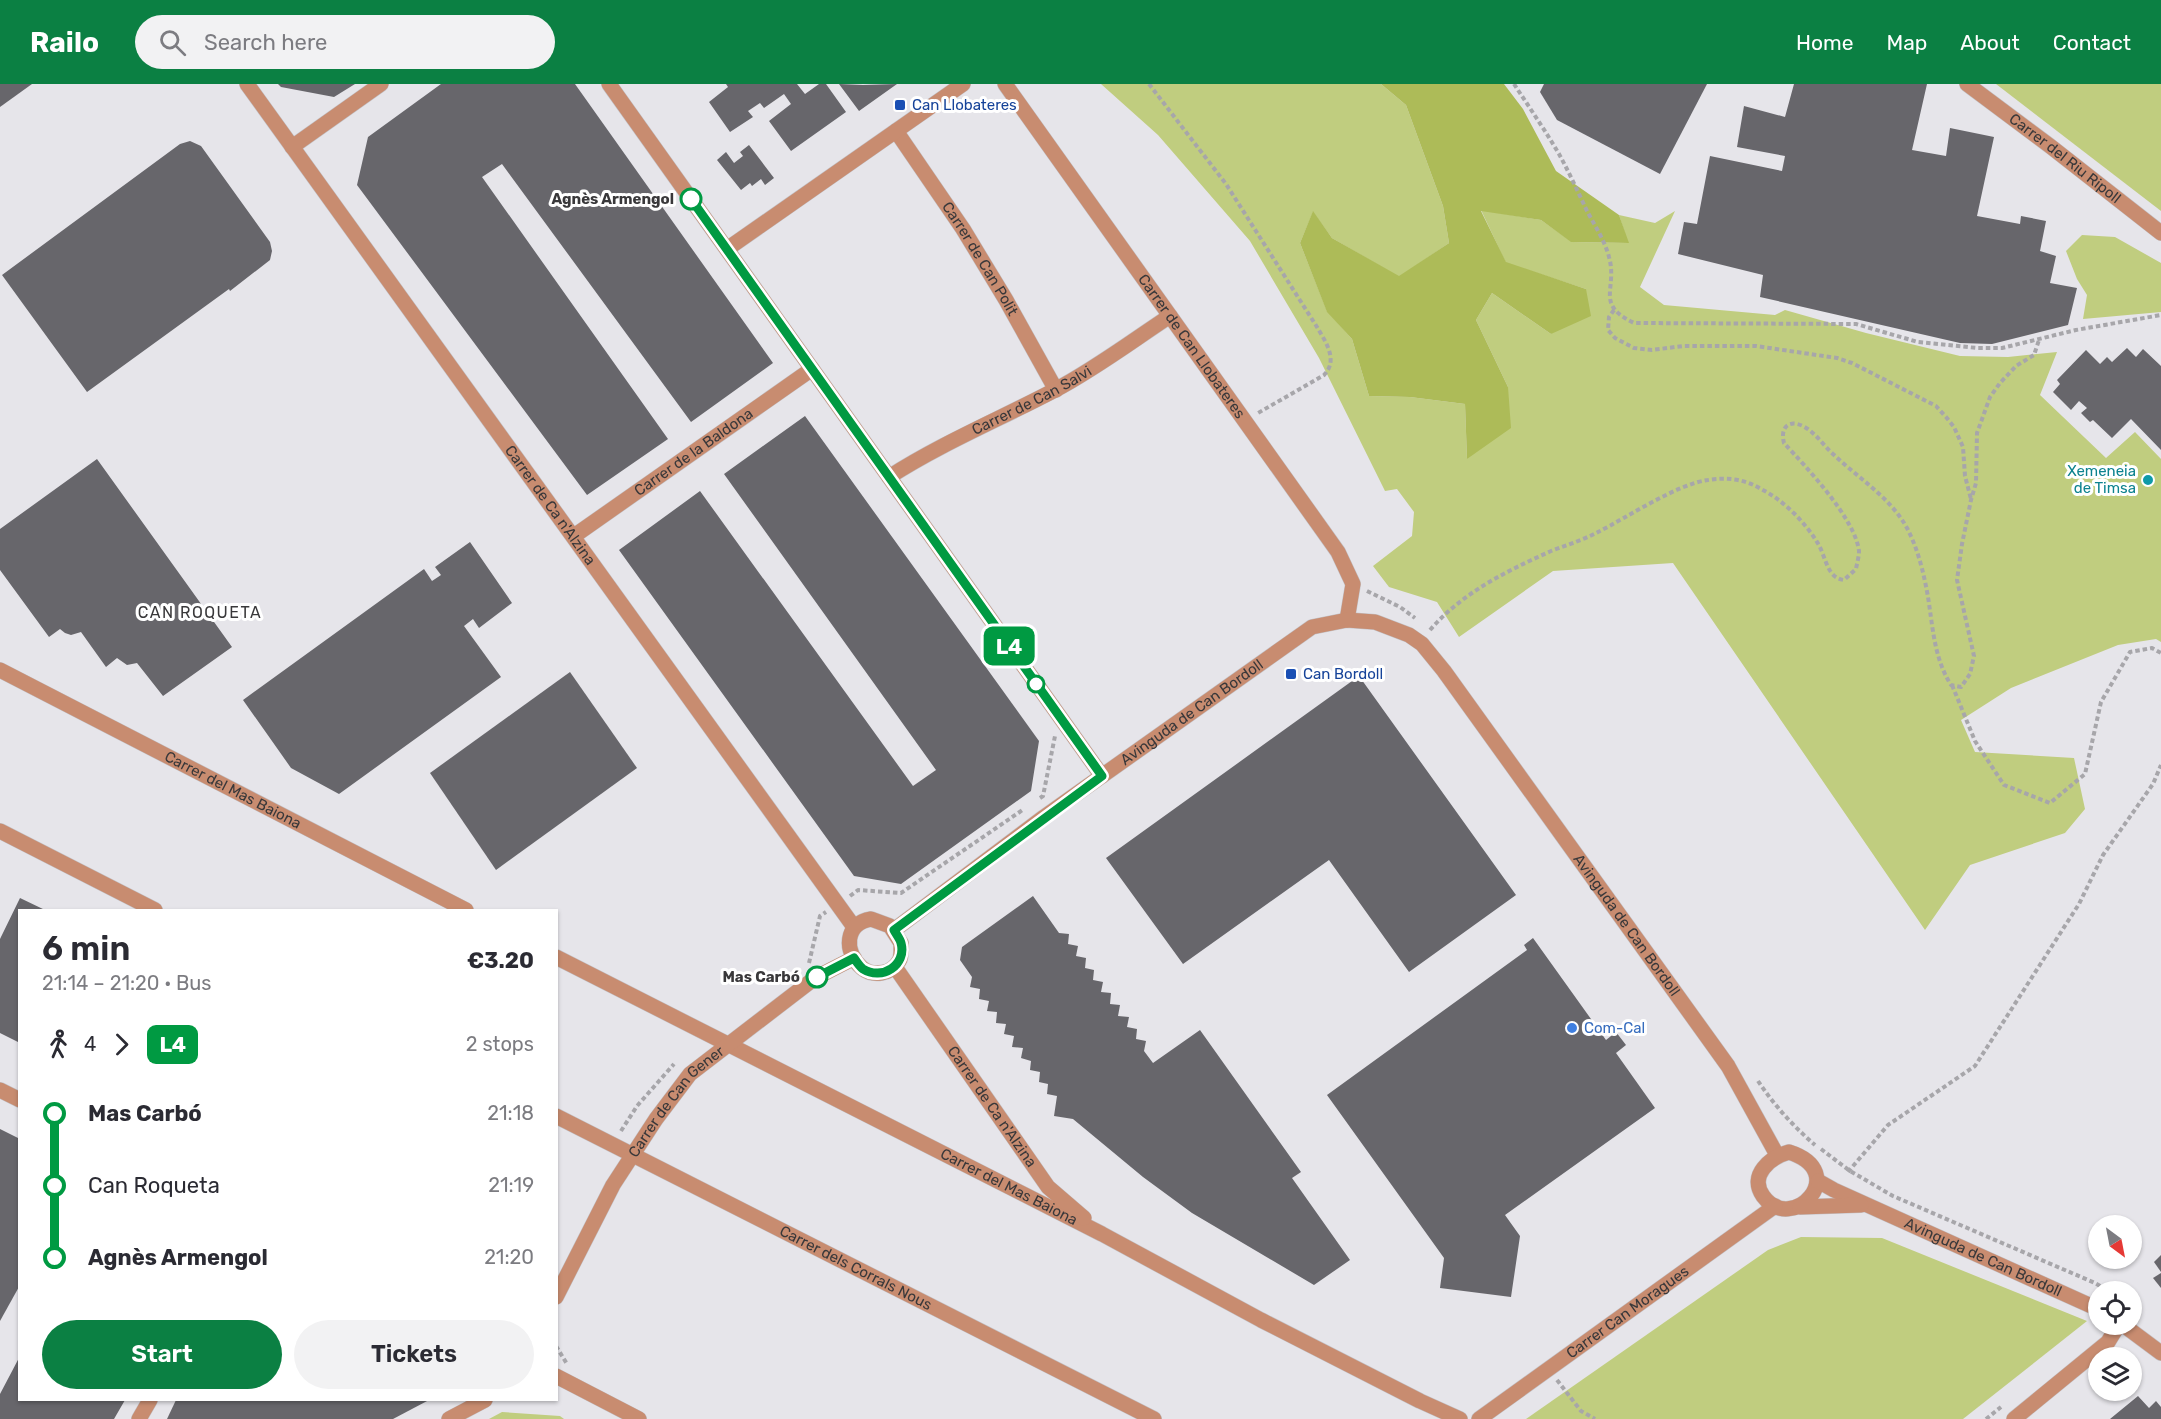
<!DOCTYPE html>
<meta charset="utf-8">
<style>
:root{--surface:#fff;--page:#f2f2f3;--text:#2b2b33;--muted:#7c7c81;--accent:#0b8043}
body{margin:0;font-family:Rubik,sans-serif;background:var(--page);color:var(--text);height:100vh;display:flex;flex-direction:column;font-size:22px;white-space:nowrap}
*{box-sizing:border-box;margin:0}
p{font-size:20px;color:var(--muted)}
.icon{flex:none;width:33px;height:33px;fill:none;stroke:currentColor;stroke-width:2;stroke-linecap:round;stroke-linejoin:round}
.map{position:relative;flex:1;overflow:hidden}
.side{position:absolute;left:18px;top:825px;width:540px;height:492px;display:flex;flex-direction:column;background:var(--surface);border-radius:0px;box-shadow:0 2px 4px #0004}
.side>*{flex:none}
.badge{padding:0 12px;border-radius:9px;font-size:21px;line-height:39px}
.needle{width:39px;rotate:148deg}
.controls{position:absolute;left:2088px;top:1131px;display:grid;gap:12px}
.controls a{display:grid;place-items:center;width:54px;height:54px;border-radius:50%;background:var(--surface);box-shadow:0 2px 4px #0004;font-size:30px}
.map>.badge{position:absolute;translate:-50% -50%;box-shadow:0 0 0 3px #fff}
.legs{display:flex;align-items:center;gap:9px;height:66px;padding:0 24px;font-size:20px}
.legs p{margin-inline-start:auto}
.summary{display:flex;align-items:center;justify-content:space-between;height:102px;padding:0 24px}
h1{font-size:33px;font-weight:600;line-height:45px}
.primary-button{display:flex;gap:12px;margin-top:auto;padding:12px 24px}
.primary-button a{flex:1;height:69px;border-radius:36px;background:var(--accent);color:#fff;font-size:24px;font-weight:600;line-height:69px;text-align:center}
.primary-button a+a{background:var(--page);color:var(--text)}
ul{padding:0 24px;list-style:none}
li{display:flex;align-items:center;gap:21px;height:72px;font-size:22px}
li i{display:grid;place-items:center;width:9px;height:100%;margin:0 8px;background:currentColor}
li i::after{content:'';width:15px;height:15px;margin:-8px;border:4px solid;border-radius:50%;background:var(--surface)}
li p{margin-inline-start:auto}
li:first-child i{background:linear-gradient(#0000 50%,currentColor 0)}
li:last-child i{background:linear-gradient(currentColor 50%,#0000 0)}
header{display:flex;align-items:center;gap:36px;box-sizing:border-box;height:84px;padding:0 30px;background:var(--accent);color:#fff}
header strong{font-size:28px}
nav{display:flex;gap:33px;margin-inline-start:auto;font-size:21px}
.search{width:420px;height:54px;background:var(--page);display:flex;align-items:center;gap:15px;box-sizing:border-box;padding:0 21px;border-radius:33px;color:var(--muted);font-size:22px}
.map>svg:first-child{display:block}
</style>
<header>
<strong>Railo</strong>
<div class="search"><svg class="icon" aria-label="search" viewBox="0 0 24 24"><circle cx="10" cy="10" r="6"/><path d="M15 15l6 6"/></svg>Search here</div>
<nav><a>Home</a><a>Map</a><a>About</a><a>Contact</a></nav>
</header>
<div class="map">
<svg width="2161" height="1335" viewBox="0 0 2161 1335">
<rect width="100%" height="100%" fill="#e6e5ea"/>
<g fill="#c0cd7f">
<polygon points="1101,0 1381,0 1406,21 1443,122 1449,159 1399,193 1332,154 1313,128 1300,159 1327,227 1352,255 1369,312 1410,313 1465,320 1467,375 1508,303 1476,236 1492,209 1551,250 1586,205 1506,179 1481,126 1541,136 1572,158 1628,159 1619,131 1655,139 1675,127 1640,203 1664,221 1775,231 1785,226 1866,249 1960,272 2008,273 2057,268 2040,311 2106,374 2135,348 2161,375 2161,558 2156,555 2118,561 2011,604 1961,636 1975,668 2074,674 2085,725 2065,749 1970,781 1925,846 1673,479 1553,487 1459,553 1437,518 1389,503 1373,482 1412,452 1414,428 1397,405 1385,407 1319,274 1250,157 1158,51"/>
<polygon points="1996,0 2161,0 2161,127"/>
<polygon points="2082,151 2115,153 2161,179 2161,228 2083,235 2087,211 2077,195 2066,167"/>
<polygon points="1801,1153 1882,1154 2087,1237 1963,1335 1526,1335 1768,1166"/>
<polygon points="502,1328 560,1332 564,1335 489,1335"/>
</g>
<polygon fill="#adbb58" points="1381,0 1504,0 1523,25 1556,87 1619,131 1629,159 1571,158 1541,136 1481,127 1506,178 1586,205 1591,232 1551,250 1492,209 1476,236 1508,303 1511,344 1467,375 1465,320 1410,313 1369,312 1352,255 1327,228 1300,159 1313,127 1332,154 1399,192 1449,159 1443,122 1406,21"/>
<g fill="#67666b">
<polygon points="0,0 32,0 0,23"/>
<polygon points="278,0 355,0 334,13 281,3"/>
<polygon points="441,0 575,0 773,279 691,338 502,80 482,93 668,355 587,411 357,101 368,53"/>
<polygon points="726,0 797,0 805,10 819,0 826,0 846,28 791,67 769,37 791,20 784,10 764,24 760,19 748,27 753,33 730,48 709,18 728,3"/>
<polygon points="839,0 863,1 897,0 859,27"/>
<polygon points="1544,0 1707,0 1660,90 1557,36 1540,8"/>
<polygon points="1794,0 1927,0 1912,66 1946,72 1950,44 1994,53 1977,132 2020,140 2021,132 2046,137 2040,167 2056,172 2050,199 2077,204 2068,241 1992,260 1960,259 1760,213 1763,191 1678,170 1684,138 1697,140 1710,72 1782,87 1785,72 1737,63 1744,22 1785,33"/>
<polygon points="190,57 201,62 270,158 272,167 270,176 230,207 229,205 87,308 2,191 180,60"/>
<polygon points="749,61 774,94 765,101 761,95 752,102 750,99 741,106 717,76 726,68 734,79 743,72 740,68"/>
<polygon points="2127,264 2136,273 2143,265 2161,282 2161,366 2131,335 2112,354 2093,336 2090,338 2081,329 2087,324 2079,317 2071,326 2053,308 2060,300 2057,296 2086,266 2100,280 2107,273 2112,278"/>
<polygon points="805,332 1039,657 1031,707 901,800 854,792 619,466 700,407 913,702 936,686 724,390"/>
<polygon points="97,375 232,563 163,612 137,579 127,581 117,574 106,583 81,548 71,551 65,549 60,545 49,553 0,486 0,445"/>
<polygon points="470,458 512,519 479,544 473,535 464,542 501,593 339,710 291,684 243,616 424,485 432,497 441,491 435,483"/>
<polygon points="570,588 637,684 496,786 430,689"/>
<polygon points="1359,592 1516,811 1409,888 1329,776 1183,880 1106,774"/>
<polygon points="1033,812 1059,849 1069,850 1068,860 1078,862 1076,872 1086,874 1085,884 1094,886 1093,896 1103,898 1101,908 1111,909 1110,920 1120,921 1118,932 1129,933 1127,943 1137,945 1136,955 1146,957 1144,967 1153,979 1200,946 1301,1088 1292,1094 1350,1176 1314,1201 1192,1129 1143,1093 1073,1035 1054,1032 1057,1012 1047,1010 1048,1000 1039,998 1040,988 1030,986 1031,977 1021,974 1023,964 1012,963 1014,952 1004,950 1006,940 996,939 997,928 987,927 989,917 979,915 980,905 970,903 972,893 960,876 962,863"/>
<polygon points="20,814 45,826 20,826 20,959 0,949 0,855"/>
<polygon points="1533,854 1606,956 1616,948 1626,961 1616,969 1655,1024 1505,1131 1520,1152 1511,1213 1440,1204 1444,1174 1327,1011 1527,866 1524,861"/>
<polygon points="0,1045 20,1055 20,1201 0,1237"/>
<polygon points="2161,1171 2161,1188 2154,1178"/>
<polygon points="2161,1189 2161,1204 2153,1194"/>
<polygon points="20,1272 20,1316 125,1316 114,1335 0,1335 0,1310"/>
<polygon points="2138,1312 2149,1324 2156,1317 2161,1323 2161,1335 2110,1335"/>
<polygon points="176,1316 429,1316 393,1335 167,1335"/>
</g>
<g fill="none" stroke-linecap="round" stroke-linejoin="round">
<defs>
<g id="minor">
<path id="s1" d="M247 0 854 843"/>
<polyline points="609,0 1102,692"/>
<path id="s2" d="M1005 0 1338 468 1353 500 1347 536"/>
<path id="s3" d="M1967 0 2050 62 2161 149"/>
<path id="s4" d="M896 47 963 145 1006 216 1056 306"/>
<polyline points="292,63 381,0"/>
<polyline points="727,165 963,0"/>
<path id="s5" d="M889 393C942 359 1000 335 1055 306 1095 285 1132 257 1170 232"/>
<path id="s6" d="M574 452 812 285"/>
<path id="s7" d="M0 586 466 826"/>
<polyline points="0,747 155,826"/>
<path d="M871 835 890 842 901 859C901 865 902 872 899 877 892 890 873 893 862 884 843 868 845 839 871 835Z"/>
<path id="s8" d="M894 846 1044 733 1312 543 1347 536 1375 538 1409 551 1422 560 1444 587 1728 982 1777 1071"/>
<path id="s9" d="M556 873 1102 1150 1261 1236 1420 1317 1460 1335"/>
<path id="s10" d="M895 883 1048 1103 1084 1134"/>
<polyline points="0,1006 20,1016"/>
<path id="s11" d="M556 1032 1154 1335"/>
<path d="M1789 1068C1852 1088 1792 1152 1763 1112 1748 1091 1771 1073 1789 1068Z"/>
<path id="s12" d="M1818 1097 1834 1106 2098 1225"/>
<polyline points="1800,1123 1861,1121"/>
<path id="s13" d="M556 1213 613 1101 656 1035 690 990 815 894 854 874"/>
<polyline points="2122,1240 2161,1269"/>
<polyline points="556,1292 639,1335"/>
<polyline points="139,1335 150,1316"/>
<polyline points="449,1335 485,1316"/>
<path id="s14" d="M1479 1335 1775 1122"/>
<polyline points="2014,1335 2108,1258 2119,1240"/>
</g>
</defs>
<use href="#minor" stroke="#c3c2c7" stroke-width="16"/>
<g stroke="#a7a6aa" stroke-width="4" stroke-dasharray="4.5 3" stroke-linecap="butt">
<path d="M1149 0 1226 100 1317 243C1325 257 1339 276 1324 291L1258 329"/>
<path d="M1514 0C1529 23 1545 46 1559 70 1569 88 1578 108 1587 127 1595 142 1605 157 1609 173 1618 205 1594 220 1634 239L1856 240 1918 258 1977 264H2002L2076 246 2161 231"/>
<polyline points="1614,226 1609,233 1608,246 1615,254 1634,264 1652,266 1683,262 1756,262 1837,274 1852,279 1936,322 1946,333 1954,343 1963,363 1965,392 1971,415"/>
<polyline points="1367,507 1400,523 1415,534"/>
<path d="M1430 546C1463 508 1507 487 1551 467 1567 461 1583 456 1598 448 1628 433 1677 400 1708 396 1727 393 1745 395 1761 405 1783 416 1804 437 1817 458 1826 471 1826 494 1844 496L1856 485C1857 479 1859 473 1859 467 1855 434 1806 383 1784 359 1780 344 1788 335 1803 342 1816 349 1823 361 1833 370 1858 394 1890 413 1907 444 1918 465 1924 490 1928 513 1933 544 1934 574 1951 601L1961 603 1970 590 1974 572 1957 496 1962 460 1971 416 1976 399 1977 349 1990 313 2000 299 2016 282 2034 271 2039 256"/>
<polyline points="1952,601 1975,657 2004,701 2050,719 2085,690 2101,618 2130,568 2152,564 2161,569"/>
<polyline points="1040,714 1043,712 1055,652"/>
<polyline points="850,812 858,806 901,809 1024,725"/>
<polyline points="809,879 820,832 826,828"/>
<path d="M1758 997C1774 1021 1793 1042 1815 1061"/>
<polyline points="621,1047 637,1022 674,980"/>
<polyline points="1821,1065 1850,1087 1893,1112 2095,1199 2110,1208"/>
<polyline points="1848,1088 1888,1041 1975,982 2079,820 2103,771 2153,700 2161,681"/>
<polyline points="556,1262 567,1280"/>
<polyline points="1557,1296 1581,1327 1595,1335"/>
<polyline points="1986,1335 2001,1323"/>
</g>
<use href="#minor" stroke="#c88c70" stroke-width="15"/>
</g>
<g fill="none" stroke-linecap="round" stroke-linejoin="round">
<defs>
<path id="line-1" d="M691 115 1102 692 894 846C896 850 900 855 901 859 907 881 882 897 863 885 860 883 856 877 854 874L817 893"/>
</defs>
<use href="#line-1" stroke="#fff" stroke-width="14"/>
<use href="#line-1" stroke="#009a42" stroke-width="9"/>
</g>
<g fill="#1a4fb4" stroke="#fff" stroke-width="2">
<rect x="894" y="15" width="12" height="12" rx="3"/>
<rect x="1285" y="584" width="12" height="12" rx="3"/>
</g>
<g fill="#fff" stroke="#009a42" stroke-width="3">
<circle cx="691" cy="115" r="10"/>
<circle cx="1036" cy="600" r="8"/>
<circle cx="817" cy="893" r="10"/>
</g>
<circle fill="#0f9aa8" stroke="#fff" stroke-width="2" cx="2148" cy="396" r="6"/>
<circle fill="#3f7fe0" stroke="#fff" stroke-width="2" cx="1572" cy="944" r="6"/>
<g text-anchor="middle" stroke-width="6" stroke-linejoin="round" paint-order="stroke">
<g font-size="15" fill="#164399" stroke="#fff" text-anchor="start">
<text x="912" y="26">Can Llobateres</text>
<text x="1303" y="595">Can Bordoll</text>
</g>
<g font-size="15" fill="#39383a" stroke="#fff">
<text dy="5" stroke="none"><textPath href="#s3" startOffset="123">Carrer del Riu Ripoll</textPath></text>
<text dy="5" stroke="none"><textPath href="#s4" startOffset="153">Carrer de Can Polit</textPath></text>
<text dy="5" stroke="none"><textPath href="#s2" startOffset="322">Carrer de Can Llobateres</textPath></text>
<text dy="5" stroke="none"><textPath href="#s5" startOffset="162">Carrer de Can Salvi</textPath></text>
<text dy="5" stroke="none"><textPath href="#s6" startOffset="146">Carrer de la Baldona</textPath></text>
<text dy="5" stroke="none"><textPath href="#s1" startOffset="519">Carrer de Ca n'Alzina</textPath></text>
<text dy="5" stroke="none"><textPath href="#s8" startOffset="369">Avinguda de Can Bordoll</textPath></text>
<text dy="5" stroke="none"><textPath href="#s7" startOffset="262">Carrer del Mas Baiona</textPath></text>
<text dy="5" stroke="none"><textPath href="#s8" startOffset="980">Avinguda de Can Bordoll</textPath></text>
<text dy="5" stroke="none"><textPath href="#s13" startOffset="231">Carrer de Can Gener</textPath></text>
<text dy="5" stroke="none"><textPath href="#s10" startOffset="170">Carrer de Ca n'Alzina</textPath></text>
<text dy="5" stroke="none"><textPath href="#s9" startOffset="508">Carrer del Mas Baiona</textPath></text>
<text dy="5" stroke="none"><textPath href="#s12" startOffset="182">Avinguda de Can Bordoll</textPath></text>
<text dy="5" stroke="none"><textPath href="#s11" startOffset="336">Carrer dels Corrals Nous</textPath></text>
<text dy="5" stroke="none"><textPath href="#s14" startOffset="183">Carrer Can Moragues</textPath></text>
</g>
<g font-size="15" font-weight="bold" fill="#39383a" stroke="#fff" text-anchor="end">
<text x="674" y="120">Agnès Armengol</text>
<text x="800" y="898">Mas Carbó</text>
</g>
<g font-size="15" fill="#0d838f" stroke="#fff" text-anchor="end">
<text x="2136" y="392">Xemeneia<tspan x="2136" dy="17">de Timsa</tspan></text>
</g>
<g font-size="15" fill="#366cbe" stroke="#fff" text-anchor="start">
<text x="1584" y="949">Com-Cal</text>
</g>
<g font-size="16" letter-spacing="1.5" fill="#39383a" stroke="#fff">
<text x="200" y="534">CAN ROQUETA</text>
</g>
</g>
</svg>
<div class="controls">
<a><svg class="needle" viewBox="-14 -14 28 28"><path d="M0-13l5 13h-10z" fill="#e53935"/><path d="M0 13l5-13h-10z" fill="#7c7c81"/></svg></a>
<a><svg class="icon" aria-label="locate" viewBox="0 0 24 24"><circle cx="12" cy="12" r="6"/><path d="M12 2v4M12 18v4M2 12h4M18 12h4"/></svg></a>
<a><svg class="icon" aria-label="layers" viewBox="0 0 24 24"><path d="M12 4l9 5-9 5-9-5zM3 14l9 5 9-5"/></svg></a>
</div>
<b class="badge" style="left:1009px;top:562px;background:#009a42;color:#fff">L4</b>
<section class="side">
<div class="summary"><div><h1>6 min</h1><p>21:14 – 21:20 · Bus</p></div><b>€3.20</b></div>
<div class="legs"><svg class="icon" aria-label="walk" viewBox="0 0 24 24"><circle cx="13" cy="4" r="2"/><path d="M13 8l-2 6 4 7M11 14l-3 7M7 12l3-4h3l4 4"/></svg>4<svg class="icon" aria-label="forward" viewBox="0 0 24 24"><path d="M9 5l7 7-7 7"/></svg><b class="badge" style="background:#009a42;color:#fff">L4</b><p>2 stops</p></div>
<ul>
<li><i style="color:#009a42"></i><b>Mas Carbó</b><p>21:18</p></li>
<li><i style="color:#009a42"></i><span>Can Roqueta</span><p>21:19</p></li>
<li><i style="color:#009a42"></i><b>Agnès Armengol</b><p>21:20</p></li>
</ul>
<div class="primary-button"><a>Start</a><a>Tickets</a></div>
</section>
</div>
